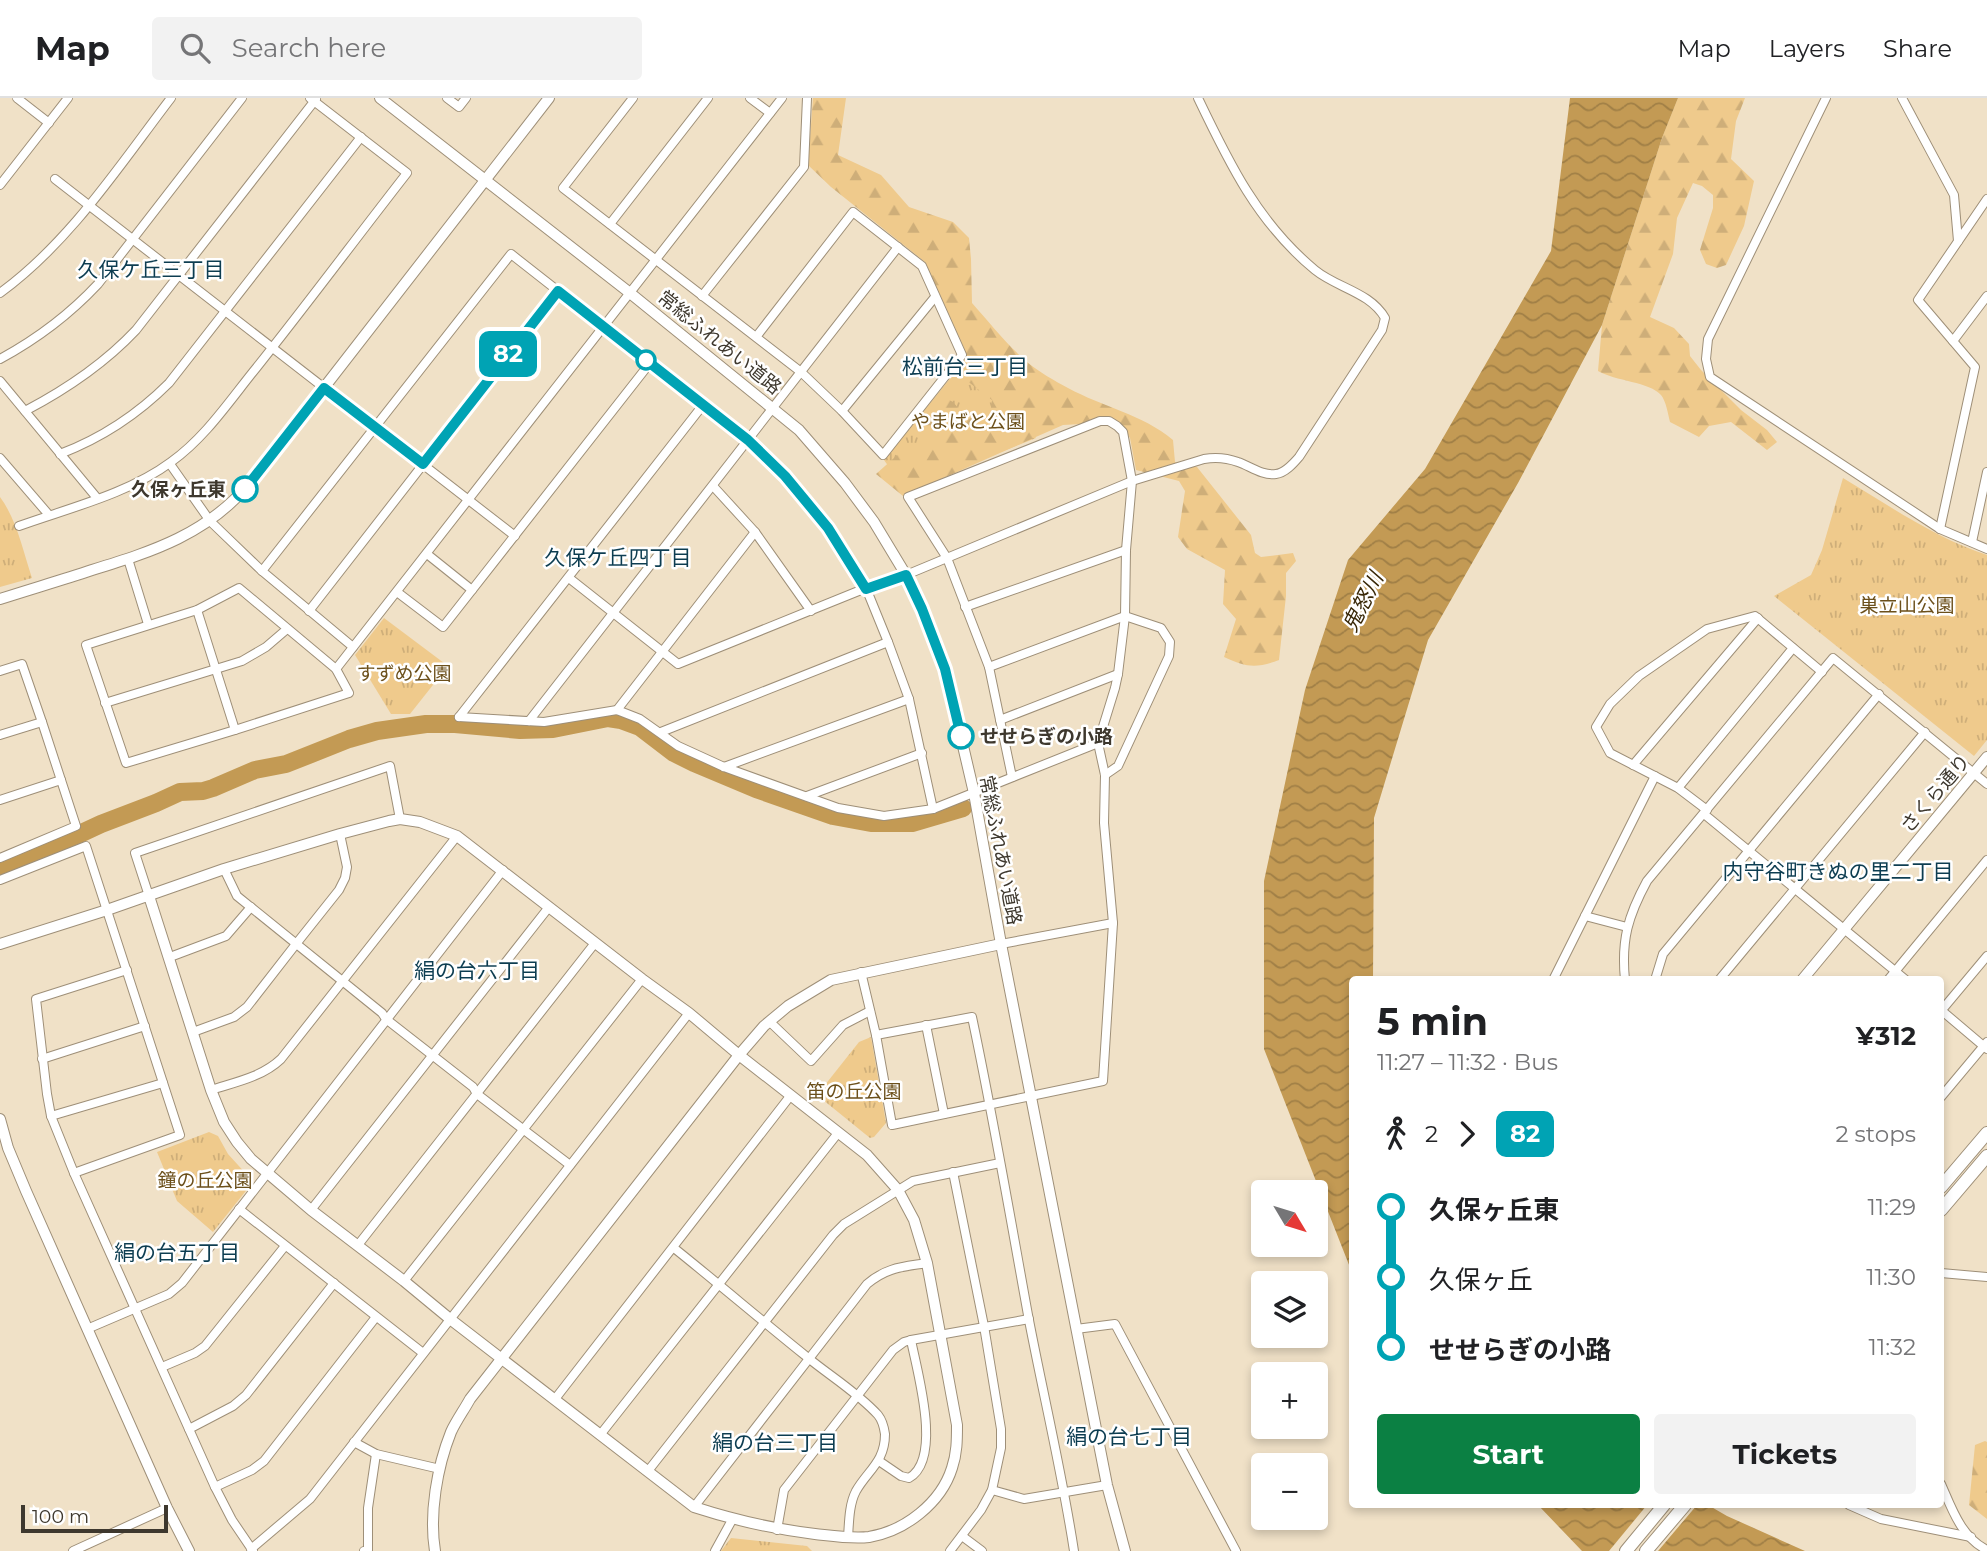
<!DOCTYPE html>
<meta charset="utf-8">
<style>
:root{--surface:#fff;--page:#f2f2f2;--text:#202124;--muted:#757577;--line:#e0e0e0;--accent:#0b8043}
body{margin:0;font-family:Montserrat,"Noto Sans JP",sans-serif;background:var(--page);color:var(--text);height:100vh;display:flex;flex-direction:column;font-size:26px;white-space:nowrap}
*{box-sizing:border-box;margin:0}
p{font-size:23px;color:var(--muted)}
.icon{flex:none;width:38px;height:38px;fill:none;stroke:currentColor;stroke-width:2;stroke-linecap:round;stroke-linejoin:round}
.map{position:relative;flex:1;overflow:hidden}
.details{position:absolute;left:1349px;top:878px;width:595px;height:532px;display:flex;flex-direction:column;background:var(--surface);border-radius:7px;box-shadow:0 4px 10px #0003}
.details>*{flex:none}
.badge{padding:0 14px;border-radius:10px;font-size:24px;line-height:46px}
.needle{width:46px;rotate:128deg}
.fabs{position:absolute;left:1251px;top:1082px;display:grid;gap:14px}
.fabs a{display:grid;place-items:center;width:77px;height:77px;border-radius:7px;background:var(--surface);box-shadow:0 4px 10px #0003;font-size:35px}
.scale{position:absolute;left:21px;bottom:18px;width:147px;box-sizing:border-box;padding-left:7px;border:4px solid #3e382e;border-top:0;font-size:19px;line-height:24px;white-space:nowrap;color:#3e382e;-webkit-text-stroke:5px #fff;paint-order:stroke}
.map>.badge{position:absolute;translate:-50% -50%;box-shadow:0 0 0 4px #fff}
.legs{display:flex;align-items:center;gap:10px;height:77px;padding:0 28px;font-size:23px}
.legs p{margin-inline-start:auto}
.head{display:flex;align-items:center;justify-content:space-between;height:119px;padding:0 28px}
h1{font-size:38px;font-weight:700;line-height:52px}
.cta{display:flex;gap:14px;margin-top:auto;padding:14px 28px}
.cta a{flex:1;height:80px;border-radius:7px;background:var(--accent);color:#fff;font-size:28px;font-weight:700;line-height:80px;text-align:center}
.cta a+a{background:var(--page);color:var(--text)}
ul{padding:0 28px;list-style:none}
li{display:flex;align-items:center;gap:24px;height:70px;font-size:26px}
li i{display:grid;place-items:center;width:10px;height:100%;margin:0 9px;background:currentColor}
li i::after{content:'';width:18px;height:18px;margin:-9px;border:5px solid;border-radius:50%;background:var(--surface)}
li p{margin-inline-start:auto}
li:first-child i{background:linear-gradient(#0000 50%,currentColor 0)}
li:last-child i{background:linear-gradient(currentColor 50%,#0000 0)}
header{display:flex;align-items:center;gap:42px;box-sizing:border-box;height:98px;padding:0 35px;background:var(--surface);border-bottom:2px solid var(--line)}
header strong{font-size:33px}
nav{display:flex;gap:38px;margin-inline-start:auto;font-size:24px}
.search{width:490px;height:63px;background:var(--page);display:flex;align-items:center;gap:18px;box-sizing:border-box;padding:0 24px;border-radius:7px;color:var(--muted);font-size:26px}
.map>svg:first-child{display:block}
</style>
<header>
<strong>Map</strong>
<div class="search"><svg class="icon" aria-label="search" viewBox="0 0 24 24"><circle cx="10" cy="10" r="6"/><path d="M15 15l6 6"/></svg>Search here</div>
<nav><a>Map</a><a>Layers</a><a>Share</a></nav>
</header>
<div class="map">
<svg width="1987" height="1453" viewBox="0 0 1987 1453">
<defs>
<pattern id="grass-tufts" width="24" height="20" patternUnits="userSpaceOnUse" patternTransform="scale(1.75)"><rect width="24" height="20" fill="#efca8c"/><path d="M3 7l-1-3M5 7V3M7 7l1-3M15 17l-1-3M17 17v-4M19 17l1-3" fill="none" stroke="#ceae79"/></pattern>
<pattern id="forest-firs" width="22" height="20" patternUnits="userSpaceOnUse" patternTransform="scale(1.75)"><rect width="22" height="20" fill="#efca8c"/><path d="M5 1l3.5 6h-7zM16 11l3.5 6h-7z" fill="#ceae79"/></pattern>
<pattern id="water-waves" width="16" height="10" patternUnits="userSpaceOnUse" patternTransform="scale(1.75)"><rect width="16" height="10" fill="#c39a54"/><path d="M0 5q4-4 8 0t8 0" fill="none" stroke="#a07f46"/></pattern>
</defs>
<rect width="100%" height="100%" fill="#f0e1c7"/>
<g fill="url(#grass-tufts)">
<polygon points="969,257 1036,340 905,392 884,362"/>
<path d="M1843 380C1890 408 1935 440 1987 457V642L1974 658 1774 498 1811 477 1822 452Z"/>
<path d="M0 399C17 422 23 453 32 480L0 489Z"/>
<polygon points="384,520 448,568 410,616 391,616 355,557"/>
<polygon points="871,939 886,1025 874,1039 870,1040 817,997 859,944"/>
<polygon points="209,1034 218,1038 228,1056 248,1078 249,1089 213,1134 177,1103 157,1054"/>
<polygon points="731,1440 807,1448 812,1453 721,1453"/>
</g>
<g fill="url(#forest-firs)">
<path d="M813 0H846L838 57 881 77 909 109 953 124 969 140 971 161 972 205C989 224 1008 248 1027 264 1039 274 1055 283 1068 290 1103 309 1142 316 1173 342L1175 364 1197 369 1251 437 1255 455 1261 459 1293 455 1296 463 1286 475V498L1279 562C1255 571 1246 569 1224 559L1236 521 1223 506 1225 472 1187 451 1178 439 1185 393 1179 383 1136 372 1130 340 1119 324 1063 327 903 398 876 376 903 352 923 358 936 348 918 320 940 297 953 304 968 321 991 313 992 302 962 279 959 274 964 250 925 164 831 89 808 67Z"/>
<path d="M1678 0H1745L1736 23 1731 61 1754 83 1744 128 1726 167 1717 170 1706 166 1700 152 1713 110V97L1702 88 1693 85 1677 120 1673 156 1650 219 1674 230 1689 246 1690 258 1701 272 1741 312 1767 332 1777 344 1767 352 1731 324 1709 328 1699 339 1670 324C1668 316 1666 303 1661 297 1650 284 1615 283 1598 273L1602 227 1662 40Z"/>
<polygon points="1985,1343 1987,1344 1987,1421 1969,1407 1975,1347"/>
</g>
<g fill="url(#water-waves)">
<polygon points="1570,0 1678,0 1662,40 1602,227 1518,385 1428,542 1374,720 1373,882 1353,882 1353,1177 1264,951 1264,783 1305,592 1348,462 1425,371 1551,153"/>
<polygon points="1538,1407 1708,1407 1727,1418 1805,1453 1582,1453"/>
</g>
<polygon fill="#f0e1c7" points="1647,1407 1697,1407 1658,1453 1609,1453"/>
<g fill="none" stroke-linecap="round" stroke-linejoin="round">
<polyline stroke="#c39a54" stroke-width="18" points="0,770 28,760 101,726 156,705 180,694 203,693 213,690 255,672 286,666 349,641 377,633 426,626 455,626 520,632 553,631 608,620 621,622 640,629 674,655 694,665 756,691 833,718 871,725 912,725 963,710"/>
<defs>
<g id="minor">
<polyline points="17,0 49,25"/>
<polyline points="447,0 459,9 466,0"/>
<polyline points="633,0 563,90 801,274 842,313 883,357 962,257 922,168 853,114 756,239"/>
<polyline points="750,0 770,15"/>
<polyline points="1826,0 1708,241 1706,261 1710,279 1940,431 1987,451"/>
<polyline points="1902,0 1954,97 1958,143"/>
<polyline points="55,81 515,438"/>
<polyline points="0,87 68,0"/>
<polyline points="610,126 708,0"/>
<path d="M0 195C70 144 119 68 171 0"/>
<polyline points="702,198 804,69 807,0"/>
<polyline points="1953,243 1987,198"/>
<path d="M0 261C37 241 69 217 98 186L242 0"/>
<polyline points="0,283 97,400"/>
<path d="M25 313C67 291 104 266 136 232L316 1"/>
<polyline points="842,313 935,199"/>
<path d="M60 356C102 340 138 316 169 285L361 39"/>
<polyline points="0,360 49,417"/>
<polyline points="170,366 210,423 262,473 353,549"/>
<polyline points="713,388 755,434 811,513"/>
<path d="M19 428C69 410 128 396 171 364 206 339 230 302 257 269 308 205 357 139 407 75L310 0"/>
<polyline points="1940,431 1975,269 1918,202 1987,101"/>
<polyline points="1972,444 1987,374"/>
<polyline points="427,456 472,492"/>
<polyline points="128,461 148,526"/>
<polyline points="262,473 511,156 748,342 785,378 828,430 866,490 888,544 909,601 933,711"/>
<path d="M569 480 678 566 866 490 906 477 1132 383 1204 361C1215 359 1227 360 1238 364 1250 368 1262 378 1276 376 1285 375 1293 366 1299 359L1382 232 1385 220C1370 194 1337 190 1315 172 1258 125 1229 65 1198 0"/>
<polygon points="239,490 336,571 349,595 235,632 126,665 86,547 197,512"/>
<polyline points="397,494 443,529 650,265"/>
<polyline points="965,509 1126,452"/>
<polyline points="197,512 235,632"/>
<polyline points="309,513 558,193"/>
<polyline points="989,569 1125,518 1161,530 1170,544 1169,558 1118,668 1105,677"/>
<polyline points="336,571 782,0"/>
<polyline points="0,573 22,566 42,624 76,728 0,760"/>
<polyline points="105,605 242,563 266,549 287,531"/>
<polyline points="617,612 755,434"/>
<polyline points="459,619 544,624 617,612 640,621 678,648 724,669 838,710 884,718 933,711 1098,645"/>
<polyline points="459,619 703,307"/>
<polyline points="1000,622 1118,576"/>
<polyline points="529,623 898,149"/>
<polyline points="661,634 888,544"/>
<polyline points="0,637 42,624"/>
<polyline points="1633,667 1758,520"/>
<polyline points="724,669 909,601"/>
<polyline points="1678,690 1793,550"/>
<polyline points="807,698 922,655"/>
<polyline points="0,702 61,682"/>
<polyline points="1707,712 1678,690 1610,655 1596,629 1610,606 1639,578 1707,531 1755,518 1822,574"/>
<polyline points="1704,716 1906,882"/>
<polyline points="224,771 237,798 382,915 386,921 473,989 477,996 570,1067"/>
<polyline points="0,782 86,748 180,1037 74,1075"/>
<polyline points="149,798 135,755 390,668 400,721"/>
<polyline points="1585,818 1627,829"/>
<polyline points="1001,846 1113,825"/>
<polyline points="170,859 226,838 251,809"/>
<polyline points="127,872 36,901 47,996 51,1018 74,1075 215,1389 232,1422 253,1453"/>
<polyline points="861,874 876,937 892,1027 1103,983 1113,825 1104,725 1105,677 1098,645 1115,590 1118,576 1125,518 1126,452 1132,383 1123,334 1117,328 1109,323 1100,323 908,399 947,460 984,556 989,569 1012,679"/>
<polyline points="1553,882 1655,678"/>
<path d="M1625 882C1621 842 1628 818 1647 783L1833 560 1987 686"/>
<polyline points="1655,882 1663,856 1879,596"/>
<polyline points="1719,882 1925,634"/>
<polyline points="1888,882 1987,762"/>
<polyline points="1941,912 1987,951"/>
<polyline points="1941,913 1987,858"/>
<polyline points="770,924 811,963 843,927 870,913"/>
<polyline points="926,927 944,1016"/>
<polyline points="193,934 234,919 247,909 296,846 339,792 345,780 347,769 340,736"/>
<path d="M876 937 972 919C993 1018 1010 1118 1028 1217 1043 1296 1062 1374 1074 1453"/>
<polyline points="42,961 145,928"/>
<path d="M211 992C236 984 262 979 281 961L457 738"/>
<polyline points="1941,999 1987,944"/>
<polyline points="51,1018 163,985"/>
<polyline points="239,1111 423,1255"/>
<polyline points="311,1112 549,809"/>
<polyline points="358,1147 595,845"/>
<path d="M674 1150C719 1186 762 1223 807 1259 830 1278 857 1294 878 1317 882 1322 884 1329 885 1336 885 1364 868 1372 856 1393 849 1406 849 1425 848 1440"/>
<polyline points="1941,1175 1987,1179"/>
<polyline points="404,1183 642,881"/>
<polyline points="87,1231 169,1196 182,1185 503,772"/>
<polyline points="1076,1231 1115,1226 1236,1453"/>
<polyline points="162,1269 195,1255 205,1248 285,1148"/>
<polyline points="555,1301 791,997"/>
<polyline points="189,1331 233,1308 246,1297 334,1185"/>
<polyline points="600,1337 838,1035"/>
<polyline points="354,1344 376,1356 440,1371"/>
<path d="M879 1363 901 1378 909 1380C943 1361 917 1273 911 1242"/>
<polyline points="648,1373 833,1137 844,1126 913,1083 1000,1065"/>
<path d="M1941 1386C1952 1411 1961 1439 1987 1452"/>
<polyline points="215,1389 252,1372 264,1363 376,1219"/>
<polyline points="992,1392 1024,1401 1107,1387"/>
<polyline points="1849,1407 1881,1421 1971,1439"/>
<path d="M694 1409 867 1186C887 1169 903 1169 927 1165"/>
<polyline points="777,1432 784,1392 893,1252 904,1244 911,1242 1029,1221"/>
<polyline points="962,1438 982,1453"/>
<polyline points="251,1451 310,1401 689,915"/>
<polyline points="73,1453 167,1410"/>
<polyline points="364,1453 368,1452 368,1410 376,1356"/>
<polyline points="715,1453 732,1422"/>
<polyline points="950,1453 981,1412 992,1392 1001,1350 1001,1331 984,1228 953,1074"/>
</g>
<g id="tertiary">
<polyline points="380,0 630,195 799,332 845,385 874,424 906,477 922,511 945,571 974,695 1001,846 1107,1387 1125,1453"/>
<path d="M0 501C31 491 62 482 92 472 154 453 207 436 250 385L549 0"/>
<path d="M0 846 107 812 224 771 340 736 389 723 400 721 420 724 457 738 642 881 689 915 739 957 867 1057 898 1092 914 1122 927 1165 957 1327C957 1342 957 1355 952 1370 941 1405 905 1433 869 1439 851 1441 833 1438 815 1436 773 1431 734 1422 694 1409L450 1221 404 1183 311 1112 251 1061 237 1044 224 1024 211 992 149 798"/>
<polyline points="1802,882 1987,659"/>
<polyline points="0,1021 8,1050 26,1093 167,1410 189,1453"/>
<path d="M435 1453C429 1416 437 1369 451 1334 456 1323 464 1312 470 1301L739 957 764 928 788 908 831 882 1001 846"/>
</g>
<g id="primary">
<polyline points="1941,1089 1987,1035"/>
<polyline points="1941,1112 1987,1058"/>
<polyline points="1626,1453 1664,1407"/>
<polyline points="1646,1453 1685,1407"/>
</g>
</defs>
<use href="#minor" stroke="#9e8f78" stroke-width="10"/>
<use href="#tertiary" stroke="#9e8f78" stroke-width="12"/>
<use href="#primary" stroke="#9e8f78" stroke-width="14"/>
<use href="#minor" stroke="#fff" stroke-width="8"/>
<use href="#tertiary" stroke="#fff" stroke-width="10"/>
<use href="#primary" stroke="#fff" stroke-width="12"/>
</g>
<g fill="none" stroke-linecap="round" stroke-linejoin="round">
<defs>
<polyline id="line-1" points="245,391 324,290 423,366 558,193 748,342 785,378 828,430 866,491 906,477 922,511 945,571 961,638"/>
</defs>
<use href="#line-1" stroke="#fff" stroke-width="16"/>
<use href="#line-1" stroke="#00a3b4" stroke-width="10"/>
</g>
<g fill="#fff" stroke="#00a3b4" stroke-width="3.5">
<circle cx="646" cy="262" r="9"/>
<circle cx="245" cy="391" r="12"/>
<circle cx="961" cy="638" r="12"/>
</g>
<g text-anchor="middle" stroke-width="5" stroke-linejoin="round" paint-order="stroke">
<g font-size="19" fill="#3e382e" stroke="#fff">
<text transform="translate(720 244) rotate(39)" y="7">常総ふれあい道路</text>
<text transform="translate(1935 695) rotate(-50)" y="7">さくら通り</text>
<text transform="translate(1001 752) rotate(79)" y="7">常総ふれあい道路</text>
</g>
<g font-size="19" fill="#6c501b" stroke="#fff">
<text x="968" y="330">やまばと公園</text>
<text x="1907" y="514">巣立山公園</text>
<text x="404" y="582">すずめ公園</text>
<text x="854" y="1000">笛の丘公園</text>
<text x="205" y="1089">鐘の丘公園</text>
</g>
<g font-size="19" font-weight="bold" fill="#3e382e" stroke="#fff" text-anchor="end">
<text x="226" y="398">久保ヶ丘東</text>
<text x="980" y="645" text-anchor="start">せせらぎの小路</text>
</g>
<g font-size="21" fill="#0d3d51" stroke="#fff">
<text x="151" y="179">久保ケ丘三丁目</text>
<text x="965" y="276">松前台三丁目</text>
<text x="618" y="467">久保ケ丘四丁目</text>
<text x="1838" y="781">内守谷町きぬの里二丁目</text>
<text x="477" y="880">絹の台六丁目</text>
<text x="177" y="1162">絹の台五丁目</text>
<text x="1129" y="1346">絹の台七丁目</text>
<text x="775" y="1352">絹の台三丁目</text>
</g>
<g font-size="21" font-style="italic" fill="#392808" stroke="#fff">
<text transform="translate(1363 504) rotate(-63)" y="7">鬼怒川</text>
</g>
</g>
</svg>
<div class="fabs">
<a><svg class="needle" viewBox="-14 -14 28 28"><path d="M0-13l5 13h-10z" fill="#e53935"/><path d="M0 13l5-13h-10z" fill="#757577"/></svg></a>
<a><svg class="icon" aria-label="layers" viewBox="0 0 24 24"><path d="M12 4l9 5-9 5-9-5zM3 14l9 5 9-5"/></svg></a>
<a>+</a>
<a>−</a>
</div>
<div class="scale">100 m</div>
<b class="badge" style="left:508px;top:256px;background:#00a3b4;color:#fff">82</b>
<section class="details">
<div class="head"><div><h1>5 min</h1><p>11:27 – 11:32 · Bus</p></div><b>¥312</b></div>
<div class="legs"><svg class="icon" aria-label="walk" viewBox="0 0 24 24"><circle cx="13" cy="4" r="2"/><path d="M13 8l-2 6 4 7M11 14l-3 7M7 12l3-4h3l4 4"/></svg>2<svg class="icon" aria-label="forward" viewBox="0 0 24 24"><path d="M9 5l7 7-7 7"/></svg><b class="badge" style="background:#00a3b4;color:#fff">82</b><p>2 stops</p></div>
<ul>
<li><i style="color:#00a3b4"></i><b>久保ヶ丘東</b><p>11:29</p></li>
<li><i style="color:#00a3b4"></i><span>久保ヶ丘</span><p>11:30</p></li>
<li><i style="color:#00a3b4"></i><b>せせらぎの小路</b><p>11:32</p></li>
</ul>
<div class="cta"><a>Start</a><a>Tickets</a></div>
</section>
</div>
